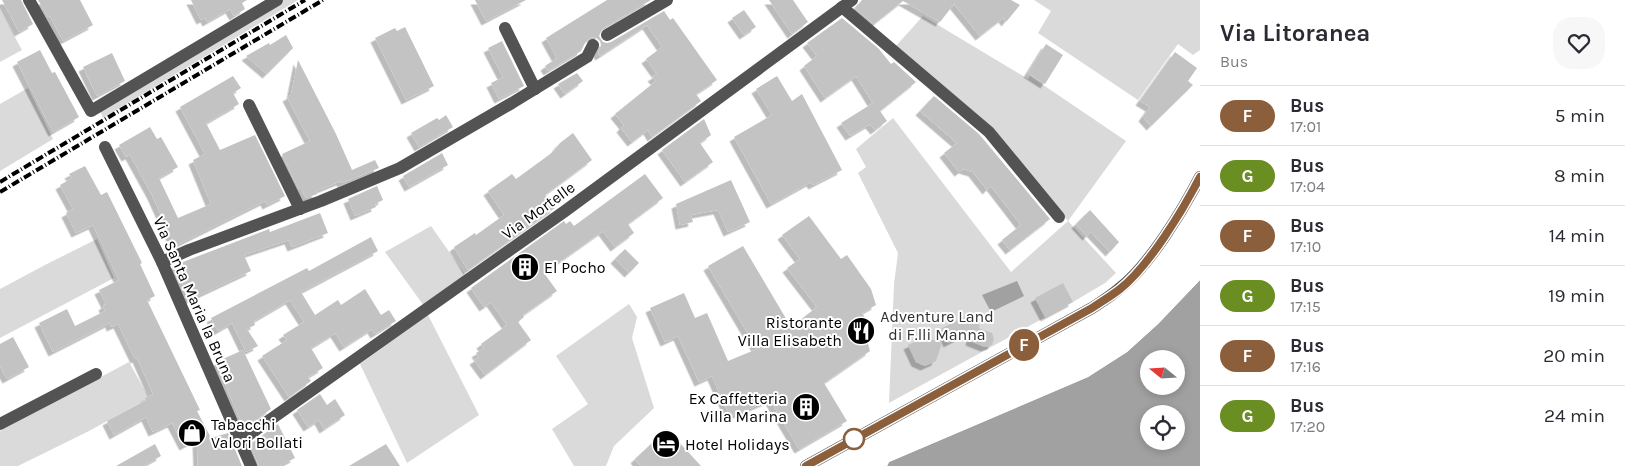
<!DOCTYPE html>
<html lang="it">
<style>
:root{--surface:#fff;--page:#f7f7f7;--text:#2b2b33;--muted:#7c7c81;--line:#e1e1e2}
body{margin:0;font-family:Karla,sans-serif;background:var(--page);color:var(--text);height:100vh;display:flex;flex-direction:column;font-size:19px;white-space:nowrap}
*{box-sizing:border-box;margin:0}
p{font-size:16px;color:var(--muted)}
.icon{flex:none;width:28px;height:28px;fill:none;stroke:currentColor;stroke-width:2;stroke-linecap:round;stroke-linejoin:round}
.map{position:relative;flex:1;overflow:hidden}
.panel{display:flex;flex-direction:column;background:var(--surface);width:425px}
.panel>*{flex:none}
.badge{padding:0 10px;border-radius:16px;font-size:18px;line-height:32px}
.needle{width:32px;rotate:288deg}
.controls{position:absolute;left:1140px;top:350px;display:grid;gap:10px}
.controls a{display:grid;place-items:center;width:45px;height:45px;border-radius:50%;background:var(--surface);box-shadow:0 2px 8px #0003;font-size:25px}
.map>.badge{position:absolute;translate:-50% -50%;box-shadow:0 0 0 2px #fff}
.round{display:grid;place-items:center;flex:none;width:52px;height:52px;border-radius:20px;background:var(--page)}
.overview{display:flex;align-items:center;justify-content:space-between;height:85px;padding:0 20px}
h1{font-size:24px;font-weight:700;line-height:38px}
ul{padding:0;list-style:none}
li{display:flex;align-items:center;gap:15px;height:60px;padding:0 20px;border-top:1px solid var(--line)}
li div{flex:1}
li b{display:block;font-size:19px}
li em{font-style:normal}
li .badge{min-width:55px;font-weight:700;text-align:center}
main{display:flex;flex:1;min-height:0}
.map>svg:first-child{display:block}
</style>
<main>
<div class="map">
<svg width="1200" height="466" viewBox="0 0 1200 466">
<defs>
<filter id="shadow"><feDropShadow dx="-4.5" dy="4.5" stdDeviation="0" flood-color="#0004"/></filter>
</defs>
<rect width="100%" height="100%" fill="#fff"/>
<g fill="#dadada">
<polygon points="284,0 298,0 103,118 100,111"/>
<polygon points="1034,0 1200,0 1200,50 1193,55 1178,44 1138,100 1038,33 1051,11"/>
<polygon points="0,10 22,50 0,62"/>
<polygon points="923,16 1028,79 1030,76 1126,141 1068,221 1116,273 1105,283 1073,302 889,403 894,284 898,253 858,173 866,167 856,149 893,118 1011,272 1068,221 992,129 895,47"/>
<polygon points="28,88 53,139 0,171 0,104"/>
<polygon points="431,226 466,276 424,306 385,252"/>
<polygon points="97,239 114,278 0,338 0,289 45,265"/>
<polygon points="629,304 637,317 632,338 654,408 614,446 606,466 574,466 552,429 588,404 556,356"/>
<polygon points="428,315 479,415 407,463 360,364"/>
<polygon points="129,362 149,398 89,431 18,466 0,466 0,431"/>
</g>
<g fill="#a1a1a1" fill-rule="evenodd">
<path d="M1200 280V466H887L889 462 1088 377 1127 352 1158 324ZM1149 359H1176V386H1149ZM1149 414H1176V441H1149Z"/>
<polygon points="1017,281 1024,296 991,312 982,295"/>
</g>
<polygon fill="#fff" points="1198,278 1200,278 1200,280 1158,324 1127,352 1088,377 889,462 887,466 884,466 888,460 1087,374 1125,350 1156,323"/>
<g fill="#c3c3c3" filter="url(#shadow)">
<polygon points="2,0 21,0 33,24 19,32"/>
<polygon points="38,0 80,0 93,25 63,41 50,16 48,17"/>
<polygon points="191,0 247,0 242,3 245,9 234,16 230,9 207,22 205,18 201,20"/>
<polygon points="475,0 526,0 486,21"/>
<polygon points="607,0 651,0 603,28 599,36 603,42 607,43 611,42 664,11 670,20 673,18 717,80 696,94 701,101 652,137 648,130 632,142 621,128 624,125 615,114 656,81 652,77 657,74 646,59 662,47 647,25 600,56 598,53 601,45 600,41 596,38 592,37 586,41 581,51 548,71 545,66 557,58 546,38"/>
<polygon points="769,0 793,0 808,22 792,34"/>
<polygon points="862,0 1011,0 1020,5 1006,22 1003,18 980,36 954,4 940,22 903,1 874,24 855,8"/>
<polygon points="744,10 756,27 744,35 732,18"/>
<polygon points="842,18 879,49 891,64 894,62 916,82 880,111 887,121 875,130 870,124 850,136 841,123 873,103 856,76 825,98 804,66 817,56 807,43"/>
<polygon points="405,27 434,86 406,100 375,38 395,28 397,31"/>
<polygon points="286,35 293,48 267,74 246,56 269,43 270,45"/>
<polygon points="502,41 524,86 499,99 491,83 503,77 488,48"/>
<polygon points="1046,44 1063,55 1045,84 1028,73"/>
<polygon points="40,50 52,73 55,72 79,117 53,132 17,62"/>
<polygon points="1175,52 1197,68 1188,81 1193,85 1151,126 1143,117 1150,107 1140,101"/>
<polygon points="112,53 125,81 97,96 83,67"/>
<polygon points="298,60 336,134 352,170 375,160 379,168 342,183 341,181 316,191 317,194 306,198 301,189 299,189 282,154 310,141 287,97 291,95"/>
<polygon points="577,73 583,81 565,94 558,84"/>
<polygon points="233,76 241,88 233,93 239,104 206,123 220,150 255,135 285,196 267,205 265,201 175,246 152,195 130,155 126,157 119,145 150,127 157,139 161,137 178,167 159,178 178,218 211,204 193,160 205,154 180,107"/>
<polygon points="777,76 792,101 802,94 842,170 813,185 811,182 771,204 734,137 772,115 756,89"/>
<polygon points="934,96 979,134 1050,219 1010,250 1002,240 1021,225 991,186 987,190 973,172 963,169 959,172 944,153 957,143 920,111"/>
<polygon points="446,115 453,127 419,147 411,133 437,118 439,120"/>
<polygon points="704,119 711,135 700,143 713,162 685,182 662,150"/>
<polygon points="573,133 592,160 545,195 555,208 468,270 454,247 475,233 476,235 504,215 488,191 512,174 516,179 553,152 560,143"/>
<polygon points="442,153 448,165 409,187 403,176"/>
<polygon points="85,166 101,195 107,192 142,263 140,264 155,296 147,300 200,410 197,411 211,438 228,433 242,466 198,466 197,439 184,446 172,423 153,432 146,417 114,435 107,421 146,400 145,398 153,394 137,358 135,359 118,324 111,327 110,323 53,352 39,323 67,309 75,326 105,311 103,306 106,304 99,290 119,280 93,225 76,233 66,213 73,209 60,185 72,178 69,174"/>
<polygon points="645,174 663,198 628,224 634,233 615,247 603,231 544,273 557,291 523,315 524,317 518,322 531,340 485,375 474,360 479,357 476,353 484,348 481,344 507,325 491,302 484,307 471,288 564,221 566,224 570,221 574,226"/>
<polygon points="731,180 750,222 728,232 718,210 691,215 693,222 680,225 676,204"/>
<polygon points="377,186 383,200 375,204 376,207 355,216 348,199"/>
<polygon points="1090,210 1119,242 1110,252 1091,232 1087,236 1076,224"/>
<polygon points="320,213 328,233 292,247 289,240 244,255 251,271 189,300 175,265 269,229 270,232"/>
<polygon points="809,216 841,259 847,255 871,289 876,305 862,313 872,328 865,333 870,351 824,383 847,421 799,449 770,400 730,417 712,376 699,382 678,336 665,342 650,308 684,293 695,318 707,313 728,361 757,349 708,266 743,246 791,327 817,307 787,268 800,259 782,235"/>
<polygon points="371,237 378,251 301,292 315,315 338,300 341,305 365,289 381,315 389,310 396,321 375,334 372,329 344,347 335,333 311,348 323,368 308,377 311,381 289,397 262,356 287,340 283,335 304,322 290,300 254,321 255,325 247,329 258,346 246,352 232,323 218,331 211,318 307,268 309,271"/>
<polygon points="625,249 639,263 629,273 615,259"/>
<polygon points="1063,283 1073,302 1045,317 1035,298"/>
<polygon points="973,313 980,327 978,328 992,333 994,339 992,345 985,347 970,341 973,330 948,343 942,328"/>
<polygon points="13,337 29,367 7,379 0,366 0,344"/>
<polygon points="925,337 942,343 936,361 925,366 916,362 908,345"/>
<polygon points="243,350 271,409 244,429 216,362"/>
<polygon points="320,394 327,405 335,399 345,415 324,429 319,420 308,427 297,410"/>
<polygon points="278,424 295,458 279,466 259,466 250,444"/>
<polygon points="667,429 701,466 641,466 635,459"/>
<polygon points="155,444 161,456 143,466 116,466"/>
<polygon points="386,444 400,466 349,466"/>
</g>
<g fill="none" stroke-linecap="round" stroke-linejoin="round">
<g stroke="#535353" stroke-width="12">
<polyline points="29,0 91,111 277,0"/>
<polyline points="842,7 989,132 1059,217"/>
<polyline points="505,28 535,89"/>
<polyline points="607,35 667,0"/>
<polyline points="249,105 300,209"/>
<polyline points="105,147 162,262 251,466"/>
<polyline points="162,262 189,250 321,201 400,168 512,103 587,57 593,45"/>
<polyline points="0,424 96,374"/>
<polyline points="240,441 565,211 852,0"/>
<path d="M806 466 1092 308C1101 302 1111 296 1120 288 1149 266 1183 210 1200 177"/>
</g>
<g stroke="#000" stroke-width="4" stroke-dasharray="8 2.5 1 2.5" stroke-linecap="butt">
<polyline points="0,182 305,0"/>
<polyline points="0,192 323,0"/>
</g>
</g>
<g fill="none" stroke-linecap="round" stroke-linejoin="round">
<defs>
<path id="line" d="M806 466 1092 308C1101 302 1111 296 1120 289 1149 266 1183 210 1200 177"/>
</defs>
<use href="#line" stroke="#fff" stroke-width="11"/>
<use href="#line" stroke="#8b5e3c" stroke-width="8"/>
</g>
<defs>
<symbol id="building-disc" viewBox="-11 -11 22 22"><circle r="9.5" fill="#000" stroke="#fff"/><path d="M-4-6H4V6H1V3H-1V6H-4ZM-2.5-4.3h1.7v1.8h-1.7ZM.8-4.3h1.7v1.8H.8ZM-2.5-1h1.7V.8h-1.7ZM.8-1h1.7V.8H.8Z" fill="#fff"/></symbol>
<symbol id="restaurant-disc" viewBox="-11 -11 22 22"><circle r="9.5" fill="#000" stroke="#fff"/><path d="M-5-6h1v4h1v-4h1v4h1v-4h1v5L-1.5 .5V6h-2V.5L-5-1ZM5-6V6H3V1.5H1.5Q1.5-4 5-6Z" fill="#fff"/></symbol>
<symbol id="shop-disc" viewBox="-11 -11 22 22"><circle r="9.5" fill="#000" stroke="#fff"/><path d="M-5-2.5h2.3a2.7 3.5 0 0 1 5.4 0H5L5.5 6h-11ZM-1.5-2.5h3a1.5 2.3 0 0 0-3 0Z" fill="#fff"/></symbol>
<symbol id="hotel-disc" viewBox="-11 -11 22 22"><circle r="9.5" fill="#000" stroke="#fff"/><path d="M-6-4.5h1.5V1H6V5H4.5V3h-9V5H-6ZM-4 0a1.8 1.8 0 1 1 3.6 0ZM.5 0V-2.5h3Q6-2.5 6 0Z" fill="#fff"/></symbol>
</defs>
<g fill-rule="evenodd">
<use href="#building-disc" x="509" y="251" width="32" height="32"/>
<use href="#restaurant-disc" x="845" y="315" width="32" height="32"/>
<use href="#building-disc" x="790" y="391" width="32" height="32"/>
<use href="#shop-disc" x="176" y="417" width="32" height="32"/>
<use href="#hotel-disc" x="650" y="428" width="32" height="32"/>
</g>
<circle fill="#fff" stroke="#8b5e3c" stroke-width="2.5" cx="854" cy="439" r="10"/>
<g text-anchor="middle" stroke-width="4" stroke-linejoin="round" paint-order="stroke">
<g font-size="16" fill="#000" stroke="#fff">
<text transform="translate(538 210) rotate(-36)" y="6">Via Mortelle</text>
<text transform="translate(195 299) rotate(66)" y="6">Via Santa Maria la Bruna</text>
</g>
<g font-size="16" fill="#000" stroke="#fff" text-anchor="start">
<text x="544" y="273">El Pocho</text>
<text x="842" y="328" text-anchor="end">Ristorante<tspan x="842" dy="18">Villa Elisabeth</tspan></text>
<text x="787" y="404" text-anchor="end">Ex Caffetteria<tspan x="787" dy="18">Villa Marina</tspan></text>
<text x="211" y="430">Tabacchi<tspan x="211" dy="18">Valori Bollati</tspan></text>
<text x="685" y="450">Hotel Holidays</text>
</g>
<g font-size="16" fill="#313131" stroke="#fff">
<text x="937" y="322">Adventure Land<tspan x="937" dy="18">di F.lli Manna</tspan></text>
</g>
</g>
</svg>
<div class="controls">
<a><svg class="needle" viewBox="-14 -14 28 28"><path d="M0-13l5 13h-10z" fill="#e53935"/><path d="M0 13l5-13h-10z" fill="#7c7c81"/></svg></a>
<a><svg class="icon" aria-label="locate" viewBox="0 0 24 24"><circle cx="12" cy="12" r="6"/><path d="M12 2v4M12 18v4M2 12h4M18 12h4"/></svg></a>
</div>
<b class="badge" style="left:1024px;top:345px;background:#8b5e3c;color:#fff">F</b>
</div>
<section class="panel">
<div class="overview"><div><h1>Via Litoranea</h1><p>Bus</p></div><a class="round"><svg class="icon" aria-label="heart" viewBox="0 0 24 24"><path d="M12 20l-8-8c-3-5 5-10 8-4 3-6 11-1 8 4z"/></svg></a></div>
<ul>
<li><span class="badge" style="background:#8b5e3c;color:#fff">F</span><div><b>Bus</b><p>17:01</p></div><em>5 min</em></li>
<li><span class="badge" style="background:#6b8e23;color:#fff">G</span><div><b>Bus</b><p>17:04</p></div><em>8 min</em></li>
<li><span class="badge" style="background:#8b5e3c;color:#fff">F</span><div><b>Bus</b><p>17:10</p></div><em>14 min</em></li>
<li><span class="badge" style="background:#6b8e23;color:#fff">G</span><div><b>Bus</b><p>17:15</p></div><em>19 min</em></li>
<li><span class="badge" style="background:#8b5e3c;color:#fff">F</span><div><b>Bus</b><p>17:16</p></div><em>20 min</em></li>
<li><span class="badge" style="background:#6b8e23;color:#fff">G</span><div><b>Bus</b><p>17:20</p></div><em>24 min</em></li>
</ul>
</section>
</main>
